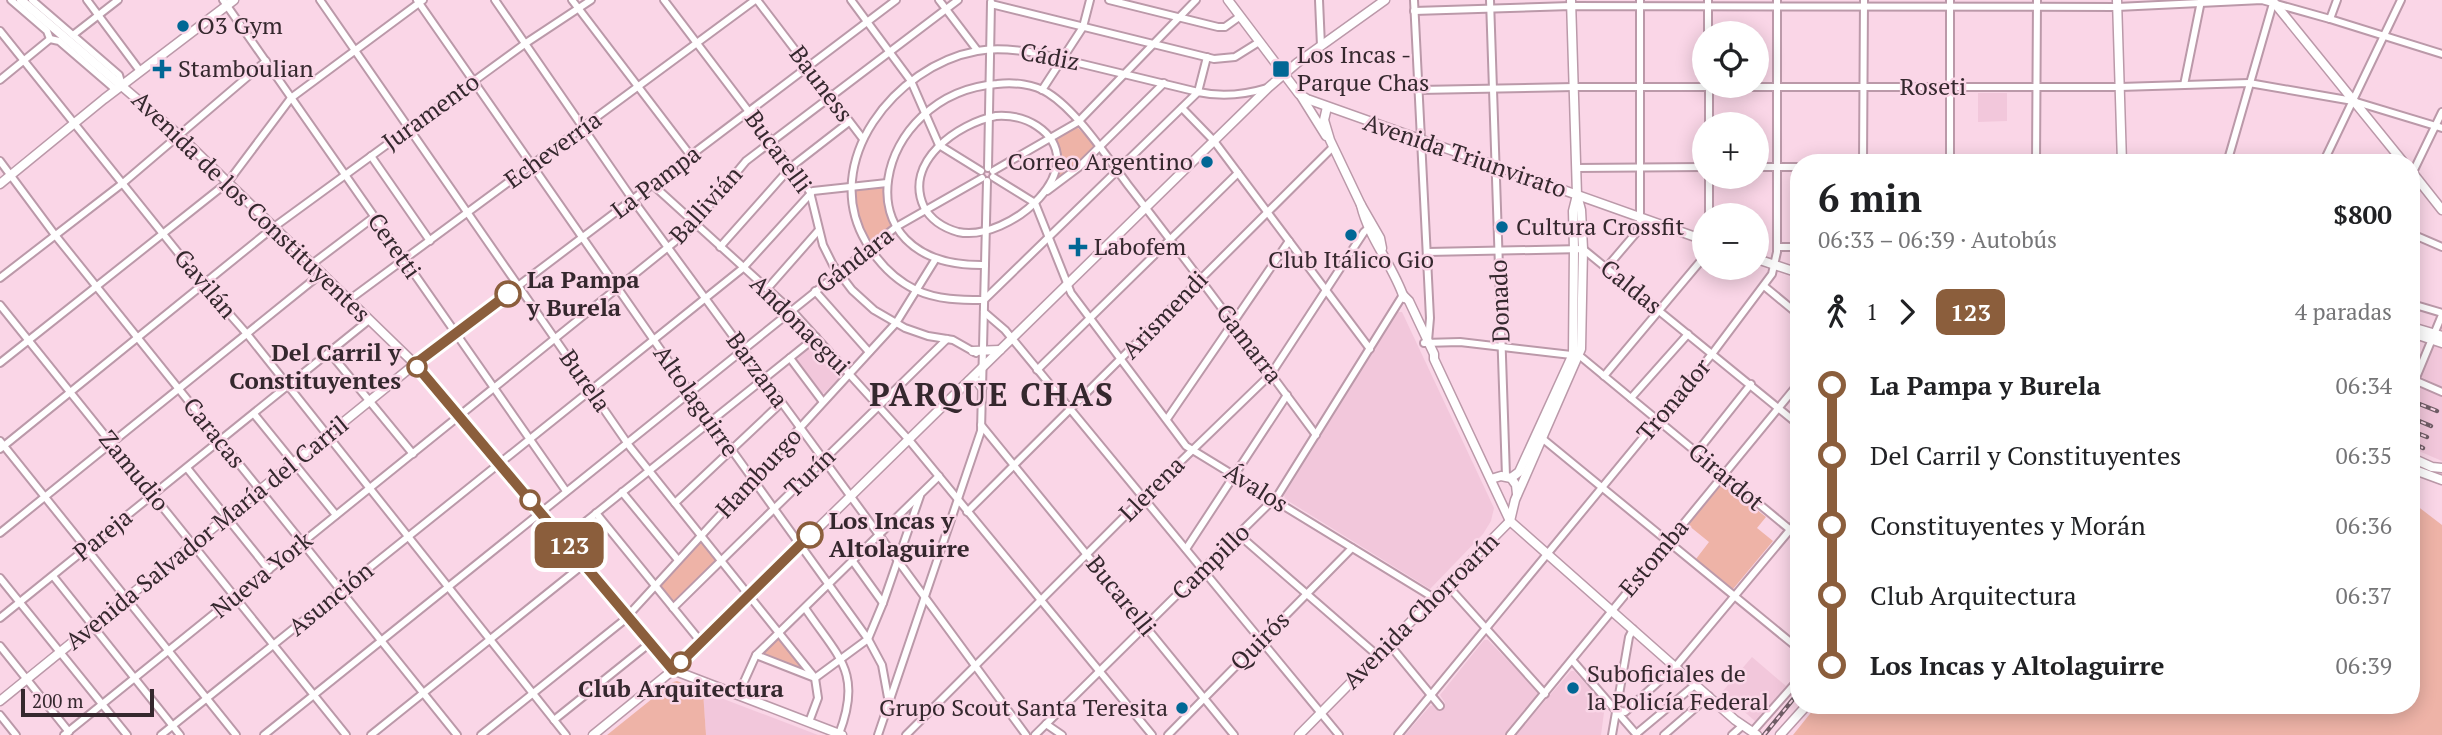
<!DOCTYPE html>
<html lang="es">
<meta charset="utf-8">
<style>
:root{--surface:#fff;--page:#f2f2f2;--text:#202124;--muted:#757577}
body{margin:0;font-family:"PT Serif",serif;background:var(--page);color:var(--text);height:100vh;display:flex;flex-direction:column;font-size:26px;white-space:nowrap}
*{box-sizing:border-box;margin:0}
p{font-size:23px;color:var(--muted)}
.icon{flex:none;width:38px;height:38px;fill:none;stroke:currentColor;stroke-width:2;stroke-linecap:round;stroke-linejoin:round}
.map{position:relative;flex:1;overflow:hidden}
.sheet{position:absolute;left:1790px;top:154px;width:630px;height:560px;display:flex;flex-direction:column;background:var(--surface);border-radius:28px;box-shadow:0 4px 18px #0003}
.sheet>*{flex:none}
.badge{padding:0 14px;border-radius:10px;font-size:24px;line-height:46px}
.controls{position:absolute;left:1692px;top:21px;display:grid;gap:14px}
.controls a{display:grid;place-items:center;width:77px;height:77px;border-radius:50%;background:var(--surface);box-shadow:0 4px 18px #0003;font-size:35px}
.scale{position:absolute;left:21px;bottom:18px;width:133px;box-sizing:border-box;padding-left:7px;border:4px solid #35282e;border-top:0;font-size:19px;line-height:24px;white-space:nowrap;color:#35282e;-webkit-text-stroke:5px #fad6e7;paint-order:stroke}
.map>.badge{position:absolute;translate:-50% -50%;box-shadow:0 0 0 4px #fff}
.legs{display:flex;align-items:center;gap:10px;height:77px;padding:0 28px;font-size:23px}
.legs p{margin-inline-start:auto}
.head{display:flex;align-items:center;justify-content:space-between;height:119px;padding:0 28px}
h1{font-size:38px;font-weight:700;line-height:52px}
ul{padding:0 28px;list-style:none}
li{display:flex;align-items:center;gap:24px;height:70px;font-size:26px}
li i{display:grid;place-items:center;width:10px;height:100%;margin:0 9px;background:currentColor}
li i::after{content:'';width:18px;height:18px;margin:-9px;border:5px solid;border-radius:50%;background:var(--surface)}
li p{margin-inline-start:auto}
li:first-child i{background:linear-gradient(#0000 50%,currentColor 0)}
li:last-child i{background:linear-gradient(currentColor 50%,#0000 0)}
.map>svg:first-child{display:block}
</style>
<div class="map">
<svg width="2442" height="735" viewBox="0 0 2442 735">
<rect width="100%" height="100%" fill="#fad6e7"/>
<g fill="#f2c7db">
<polygon points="1978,93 2007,93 2007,121 1978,122"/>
<polygon points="1398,312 1402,312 1494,508 1491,521 1483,534 1430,589 1285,499 1284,495"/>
<polygon points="813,344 817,344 841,372 841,377 824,393 822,393 797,362 796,358"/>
<polygon points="2433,345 2442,348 2442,387 2421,377 2420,375"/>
<polygon points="2412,382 2442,395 2442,461 2412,448"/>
<polygon points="1484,640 1488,640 1541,695 1508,735 1405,735 1430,706 1433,705 1439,711 1445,703 1440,695"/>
<polygon points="1752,657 1786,686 1756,722 1722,692"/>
<polygon points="1571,671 1574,671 1605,705 1601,735 1515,735"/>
<polygon points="703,691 708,693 818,735 706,735"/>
</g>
<g fill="#eeb3a7">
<polygon points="1076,126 1094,144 1094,151 1053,183 1057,160 1055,140"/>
<polygon points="883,187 886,210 892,226 869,242 858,216 855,188"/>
<polygon points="1723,483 1766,517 1757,528 1773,541 1733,589 1696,559 1709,542 1688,525"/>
<polygon points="2412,502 2442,525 2442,735 1793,735 1817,705 2412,705"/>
<polygon points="700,541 718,559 677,601 672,602 660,586 660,582"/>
<polygon points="778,636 810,675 759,655"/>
<polygon points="677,681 703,691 706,735 607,735 673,682"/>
</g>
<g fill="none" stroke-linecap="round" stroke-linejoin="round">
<defs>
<g id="minor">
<polyline points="11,0 47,31 50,39"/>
<polyline points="32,0 119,75 122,85"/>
<polyline points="87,0 140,71"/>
<polyline points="223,0 566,491"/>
<polyline points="320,0 630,447 815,678 818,698 809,722"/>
<polyline points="417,0 690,392 868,639 882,665 889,703"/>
<polyline points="495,0 633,200 1026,735"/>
<polyline points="572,0 691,156"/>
<polyline points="664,0 810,192 823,245 833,265 852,290 874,310 905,328 928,336 953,340 976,353"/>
<polyline points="757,0 863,139"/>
<polyline points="851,0 911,81 939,145 981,171"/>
<polyline points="939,0 977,50"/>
<polyline points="1109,0 1218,27 1225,27 1239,17"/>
<polyline points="1319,0 1321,46"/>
<polyline points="1414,0 1430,318 1428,341"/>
<polyline points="1490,0 1506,476"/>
<polyline points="1708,0 1708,33"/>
<polyline points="1950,0 1950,163"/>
<polyline points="991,4 1214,59 1235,57 1259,42"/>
<polyline points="1414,11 1571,6 2117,7 2262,0 2330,19 2442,54"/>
<polyline points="2330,19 2337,0"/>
<polyline points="0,31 204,285 247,334 566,735"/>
<polyline points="73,35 118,0"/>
<polyline points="50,39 59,41 116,90"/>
<path d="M1207 57 1198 92 984 300C961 300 938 300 916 290 895 280 878 262 866 242 819 162 895 66 977 51 998 47 1020 50 1041 54L1198 92C1221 97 1244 95 1267 88"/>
<polyline points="0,80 50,39"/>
<polyline points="2184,85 2201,1"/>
<polyline points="1709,86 1709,124"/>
<polyline points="1042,90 1083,27 1090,0"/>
<polyline points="1419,90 1574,87 2120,87 2249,83 2353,101 2442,128"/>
<polyline points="1182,108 1214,141 1370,349"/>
<path d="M996 116C1011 115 1025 118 1037 126 1097 166 1009 243 958 232 944 228 931 220 924 207 903 162 958 123 996 116Z"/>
<polyline points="371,156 430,241"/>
<polyline points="0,161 55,235 457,735"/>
<polyline points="1863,163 1864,0"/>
<polyline points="2036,163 2037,0"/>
<polyline points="2227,163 2274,0"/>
<polyline points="2323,163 2401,0"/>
<polyline points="1757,167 1799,167"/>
<polyline points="988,168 991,2"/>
<polyline points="1576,168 1704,167"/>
<polyline points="993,171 1078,122 1196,0"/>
<polyline points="2412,174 2442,112"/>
<polyline points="993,177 1035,203 1071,293 1186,446 1434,598"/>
<polyline points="1709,177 1709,215"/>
<polyline points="653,185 795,314 909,440 1152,735"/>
<polyline points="1047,191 1079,167 1164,83"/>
<polyline points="2412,234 2442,247"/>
<polyline points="720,247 791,167 849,122"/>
<polyline points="1777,247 1799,247"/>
<polyline points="1427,252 1583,249 1799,425"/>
<polyline points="312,264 374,217"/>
<path d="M985 265C834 268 874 93 997 84 1014 82 1034 84 1048 93 1077 111 1107 157 1128 185 1192 267 1254 351 1316 435"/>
<polyline points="1607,267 1636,233 1640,224 1640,0"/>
<polyline points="0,278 123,183 266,61"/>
<polyline points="1764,286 1799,315"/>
<polyline points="767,289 818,231"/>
<polyline points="815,291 869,352"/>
<polyline points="349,300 755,0"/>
<polyline points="2412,304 2442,313"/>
<polyline points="0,305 346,735"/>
<polyline points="984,312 1005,330 1339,735"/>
<polyline points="1424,343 1460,342 1580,356 1799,537"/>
<polyline points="330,353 413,454"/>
<polyline points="790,358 823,402"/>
<polyline points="0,363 228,182 291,98 423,0"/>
<polyline points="415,364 896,0"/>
<polyline points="1037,370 1238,173"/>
<polyline points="1604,376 1704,257"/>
<polyline points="2412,379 2442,392"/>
<polyline points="2415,380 2442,315"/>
<polyline points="1631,398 1688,334"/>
<polyline points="254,414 336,515"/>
<polyline points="1167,419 1289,241"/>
<polyline points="981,425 1234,735"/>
<polyline points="1543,439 1799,649"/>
<polyline points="0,441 236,735"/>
<polyline points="0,449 274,227 526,43 591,0"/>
<polyline points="1697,452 1751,384"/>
<polyline points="187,468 269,570"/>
<polyline points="622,492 678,560"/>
<polyline points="675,503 781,403"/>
<polyline points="967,512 1333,147"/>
<polyline points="596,513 701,642"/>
<polyline points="0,533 322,273"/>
<polyline points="1239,535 1377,655"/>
<polyline points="564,539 816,337"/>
<polyline points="1186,549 1287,395"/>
<polyline points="852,560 883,603"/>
<polyline points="53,576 180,735"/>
<polyline points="0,578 127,735"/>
<polyline points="1447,585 1545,694"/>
<polyline points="673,608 947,339"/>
<path d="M805 608C838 657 863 672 839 734"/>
<polyline points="0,618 369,320"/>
<polyline points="1389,644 1440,706"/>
<polyline points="0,646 69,732"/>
<polyline points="756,655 815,678 868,639 883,603 920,496"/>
<polyline points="1572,660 1637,735"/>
<polyline points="738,695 756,655 939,476"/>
<polyline points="1617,710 1625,712 1676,666 1799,519"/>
<polyline points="0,715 16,735"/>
<polyline points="554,720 650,643"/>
<polyline points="1046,724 1062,735"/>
<polyline points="1753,731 1799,679"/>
<polyline points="1636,734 1696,684"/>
<polyline points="64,735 688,231 746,161 958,0"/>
<polyline points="161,735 743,268 813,191 887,183"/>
<polyline points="264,735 896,227 982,178"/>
<polyline points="371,735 584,564"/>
<polyline points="481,735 623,621 896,323 935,260"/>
<polyline points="878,735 981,431 987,181"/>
<polyline points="906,735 1144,497 1271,374 1364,232 1372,225"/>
<polyline points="1035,735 1278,495 1403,295"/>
<polyline points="1168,735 1352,548"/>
<polyline points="1398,735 1712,354 1772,274 1777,252 1777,0"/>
<polyline points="1510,735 1799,383"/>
<polyline points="1612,735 1629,637 1633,629"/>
<polyline points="1664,735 1709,696"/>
<polyline points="1732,735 1741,727"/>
</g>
<g id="major">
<polyline points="21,0 179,135 415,364 673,670 842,735"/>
<polyline points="1228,0 1299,94 1307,99 1704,240"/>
<polyline points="2117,0 2122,163"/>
<polyline points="2272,0 2404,163"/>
<polyline points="1301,96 1326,136"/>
<polyline points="1327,107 1324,120 1330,140 1361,205 1380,238 1382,248"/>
<polyline points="2412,172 2442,210"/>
<polyline points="0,184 104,99 234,0"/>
<path d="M1361 205C1369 239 1393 265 1404 298"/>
<polyline points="1757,259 1799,273"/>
<polyline points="1403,295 1409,301 1434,354 1434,359 1510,521 1735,720 1757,735"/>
<polyline points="2412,327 2442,336"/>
<polyline points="2412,333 2442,343"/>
<polyline points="973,351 1000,350"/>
<polyline points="969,381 977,381 982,388"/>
<polyline points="2412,458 2432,467 2442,468"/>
<polyline points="2412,469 2442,480"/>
<polyline points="1511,478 1519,472 1573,354 1574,249 1573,211 1577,195"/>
<polyline points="1491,479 1501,476 1511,478 1516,485 1517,494"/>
<polyline points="0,701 415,364"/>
<polyline points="593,735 673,670 1269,87 1297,63 1385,0"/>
<polyline points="1299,735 1510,521 1515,500 1581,349 1583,249 1581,210 1577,195 1571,0"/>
<polyline points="1780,735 1807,705"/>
</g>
</defs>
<use href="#minor" stroke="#bb99a9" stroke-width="10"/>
<use href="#major" stroke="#bb99a9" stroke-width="11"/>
<use href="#minor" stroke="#fff" stroke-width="6"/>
<use href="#major" stroke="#fff" stroke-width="8"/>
<defs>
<g id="rail">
<polyline points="2412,401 2437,411"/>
<polyline points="2412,418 2431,426"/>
<polyline points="2412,431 2427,437"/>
<polyline points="2412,443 2423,448"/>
<polyline points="1764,735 1799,692"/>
</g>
</defs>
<use href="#rail" stroke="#705d66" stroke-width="4.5"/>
<use href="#rail" stroke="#fad6e7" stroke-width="2" stroke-dasharray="5" stroke-linecap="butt"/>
</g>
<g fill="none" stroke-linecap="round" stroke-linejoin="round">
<defs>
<polyline id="line-1" points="508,294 415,364 673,670 810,535"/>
</defs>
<use href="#line-1" stroke="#fff" stroke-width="16"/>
<use href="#line-1" stroke="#8b5e3c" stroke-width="10"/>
</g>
<g fill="#016795" stroke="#fad6e7" stroke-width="2.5">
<circle cx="183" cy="26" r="7"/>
<path d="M158.5 58.5h7v7h7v7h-7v7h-7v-7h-7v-7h7z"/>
<rect x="1272" y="60" width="18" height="18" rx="3.5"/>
<circle cx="1207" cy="162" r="7"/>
<circle cx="1502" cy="227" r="7"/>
<circle cx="1351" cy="235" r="7"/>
<path d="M1074.5 236.5h7v7h7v7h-7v7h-7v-7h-7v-7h7z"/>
<circle cx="1573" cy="688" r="7"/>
<circle cx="1182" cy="708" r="7"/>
</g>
<g fill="#fff" stroke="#8b5e3c" stroke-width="3.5">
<circle cx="508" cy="294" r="12"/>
<circle cx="417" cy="367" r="9"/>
<circle cx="530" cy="500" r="9"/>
<circle cx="810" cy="535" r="12"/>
<circle cx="681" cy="662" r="9"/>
</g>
<g text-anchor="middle" stroke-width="5" stroke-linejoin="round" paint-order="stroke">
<g font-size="24" fill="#35282e" stroke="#fad6e7" text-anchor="start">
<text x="197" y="34">O3 Gym</text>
<text x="1297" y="63">Los Incas -<tspan x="1297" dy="28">Parque Chas</tspan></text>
<text x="178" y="77">Stamboulian</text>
<text x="1193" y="170" text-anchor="end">Correo Argentino</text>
<text x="1516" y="235">Cultura Crossfit</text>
<text x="1094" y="255">Labofem</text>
<text x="1351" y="268" text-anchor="middle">Club Itálico Gio</text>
<text x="1587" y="682">Suboficiales de<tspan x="1587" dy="28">la Policía Federal</tspan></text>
<text x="1168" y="716" text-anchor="end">Grupo Scout Santa Teresita</text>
</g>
<g font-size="24" fill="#35282e" stroke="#fad6e7">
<text transform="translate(1050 57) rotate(11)" y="8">Cádiz</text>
<text transform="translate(821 84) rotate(53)" y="8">Bauness</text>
<text x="1933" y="95">Roseti</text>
<text transform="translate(431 112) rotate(-36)" y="8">Juramento</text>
<text transform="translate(553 150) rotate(-36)" y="8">Echeverría</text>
<text transform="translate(778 152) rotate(54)" y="8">Bucarelli</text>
<text transform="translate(1465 156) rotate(19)" y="8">Avenida Triunvirato</text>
<text transform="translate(656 182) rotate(-37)" y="8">La Pampa</text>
<text transform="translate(706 205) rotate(-48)" y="8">Ballivián</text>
<text transform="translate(251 207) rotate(44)" y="8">Avenida de los Constituyentes</text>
<text transform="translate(394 246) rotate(55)" y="8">Ceretti</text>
<text transform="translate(855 260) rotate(-38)" y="8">Gándara</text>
<text transform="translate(205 284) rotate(50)" y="8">Gavilán</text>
<text transform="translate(1631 287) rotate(39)" y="8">Caldas</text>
<text transform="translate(1500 301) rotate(-92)" y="8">Donado</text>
<text transform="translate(1165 315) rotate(-46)" y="8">Arismendi</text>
<text transform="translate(800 325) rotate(45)" y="8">Andonaegui</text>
<text transform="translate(1249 344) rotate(53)" y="8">Gamarra</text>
<text transform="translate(757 370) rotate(54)" y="8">Barzana</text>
<text transform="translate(585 381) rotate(55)" y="8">Burela</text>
<text transform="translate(1674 400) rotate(-50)" y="8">Tronador</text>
<text transform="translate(696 401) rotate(55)" y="8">Altolaguirre</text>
<text transform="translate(214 433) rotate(51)" y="8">Caracas</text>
<text transform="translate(134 471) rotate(51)" y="8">Zamudio</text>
<text transform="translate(759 473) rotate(-47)" y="8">Hamburgo</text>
<text transform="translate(810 473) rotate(-44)" y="8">Turín</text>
<text transform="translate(1726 477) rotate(40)" y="8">Girardot</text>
<text transform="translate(1256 488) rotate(32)" y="8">Ávalos</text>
<text transform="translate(1152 489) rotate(-45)" y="8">Llerena</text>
<text transform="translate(207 533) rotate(-39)" y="8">Avenida Salvador María del Carril</text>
<text transform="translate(103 535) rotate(-39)" y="8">Pareja</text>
<text transform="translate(1654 558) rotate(-50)" y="8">Estomba</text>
<text transform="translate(1211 562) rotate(-44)" y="8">Campillo</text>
<text transform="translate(262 575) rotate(-39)" y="8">Nueva York</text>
<text transform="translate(1121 596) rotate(51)" y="8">Bucarelli</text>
<text transform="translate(331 599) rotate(-39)" y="8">Asunción</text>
<text transform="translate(1421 611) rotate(-45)" y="8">Avenida Chorroarín</text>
<text transform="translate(1260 641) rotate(-45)" y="8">Quirós</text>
</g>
<g font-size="24" font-weight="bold" fill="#35282e" stroke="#fad6e7" text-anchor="start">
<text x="527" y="288">La Pampa<tspan x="527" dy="28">y Burela</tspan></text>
<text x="401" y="361" text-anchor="end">Del Carril y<tspan x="401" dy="28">Constituyentes</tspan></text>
<text x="829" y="529">Los Incas y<tspan x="829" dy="28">Altolaguirre</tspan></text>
<text x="681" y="697" text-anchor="middle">Club Arquitectura</text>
</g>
<g font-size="32" font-weight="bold" letter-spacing="2" fill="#35282e" stroke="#fad6e7">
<text x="992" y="406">PARQUE CHAS</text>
</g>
</g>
</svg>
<div class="controls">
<a><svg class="icon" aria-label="locate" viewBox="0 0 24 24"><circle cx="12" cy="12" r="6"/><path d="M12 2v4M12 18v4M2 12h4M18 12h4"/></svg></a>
<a>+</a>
<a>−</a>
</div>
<div class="scale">200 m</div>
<b class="badge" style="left:569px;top:545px;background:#8b5e3c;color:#fff">123</b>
<section class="sheet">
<div class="head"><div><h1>6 min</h1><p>06:33 – 06:39 · Autobús</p></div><b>$800</b></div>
<div class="legs"><svg class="icon" aria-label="walk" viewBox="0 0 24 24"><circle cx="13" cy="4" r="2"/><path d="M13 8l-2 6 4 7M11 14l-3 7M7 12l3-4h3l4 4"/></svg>1<svg class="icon" aria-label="forward" viewBox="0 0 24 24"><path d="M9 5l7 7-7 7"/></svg><b class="badge" style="background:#8b5e3c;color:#fff">123</b><p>4 paradas</p></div>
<ul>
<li><i style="color:#8b5e3c"></i><b>La Pampa y Burela</b><p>06:34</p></li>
<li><i style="color:#8b5e3c"></i><span>Del Carril y Constituyentes</span><p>06:35</p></li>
<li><i style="color:#8b5e3c"></i><span>Constituyentes y Morán</span><p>06:36</p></li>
<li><i style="color:#8b5e3c"></i><span>Club Arquitectura</span><p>06:37</p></li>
<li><i style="color:#8b5e3c"></i><b>Los Incas y Altolaguirre</b><p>06:39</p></li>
</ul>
</section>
</div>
